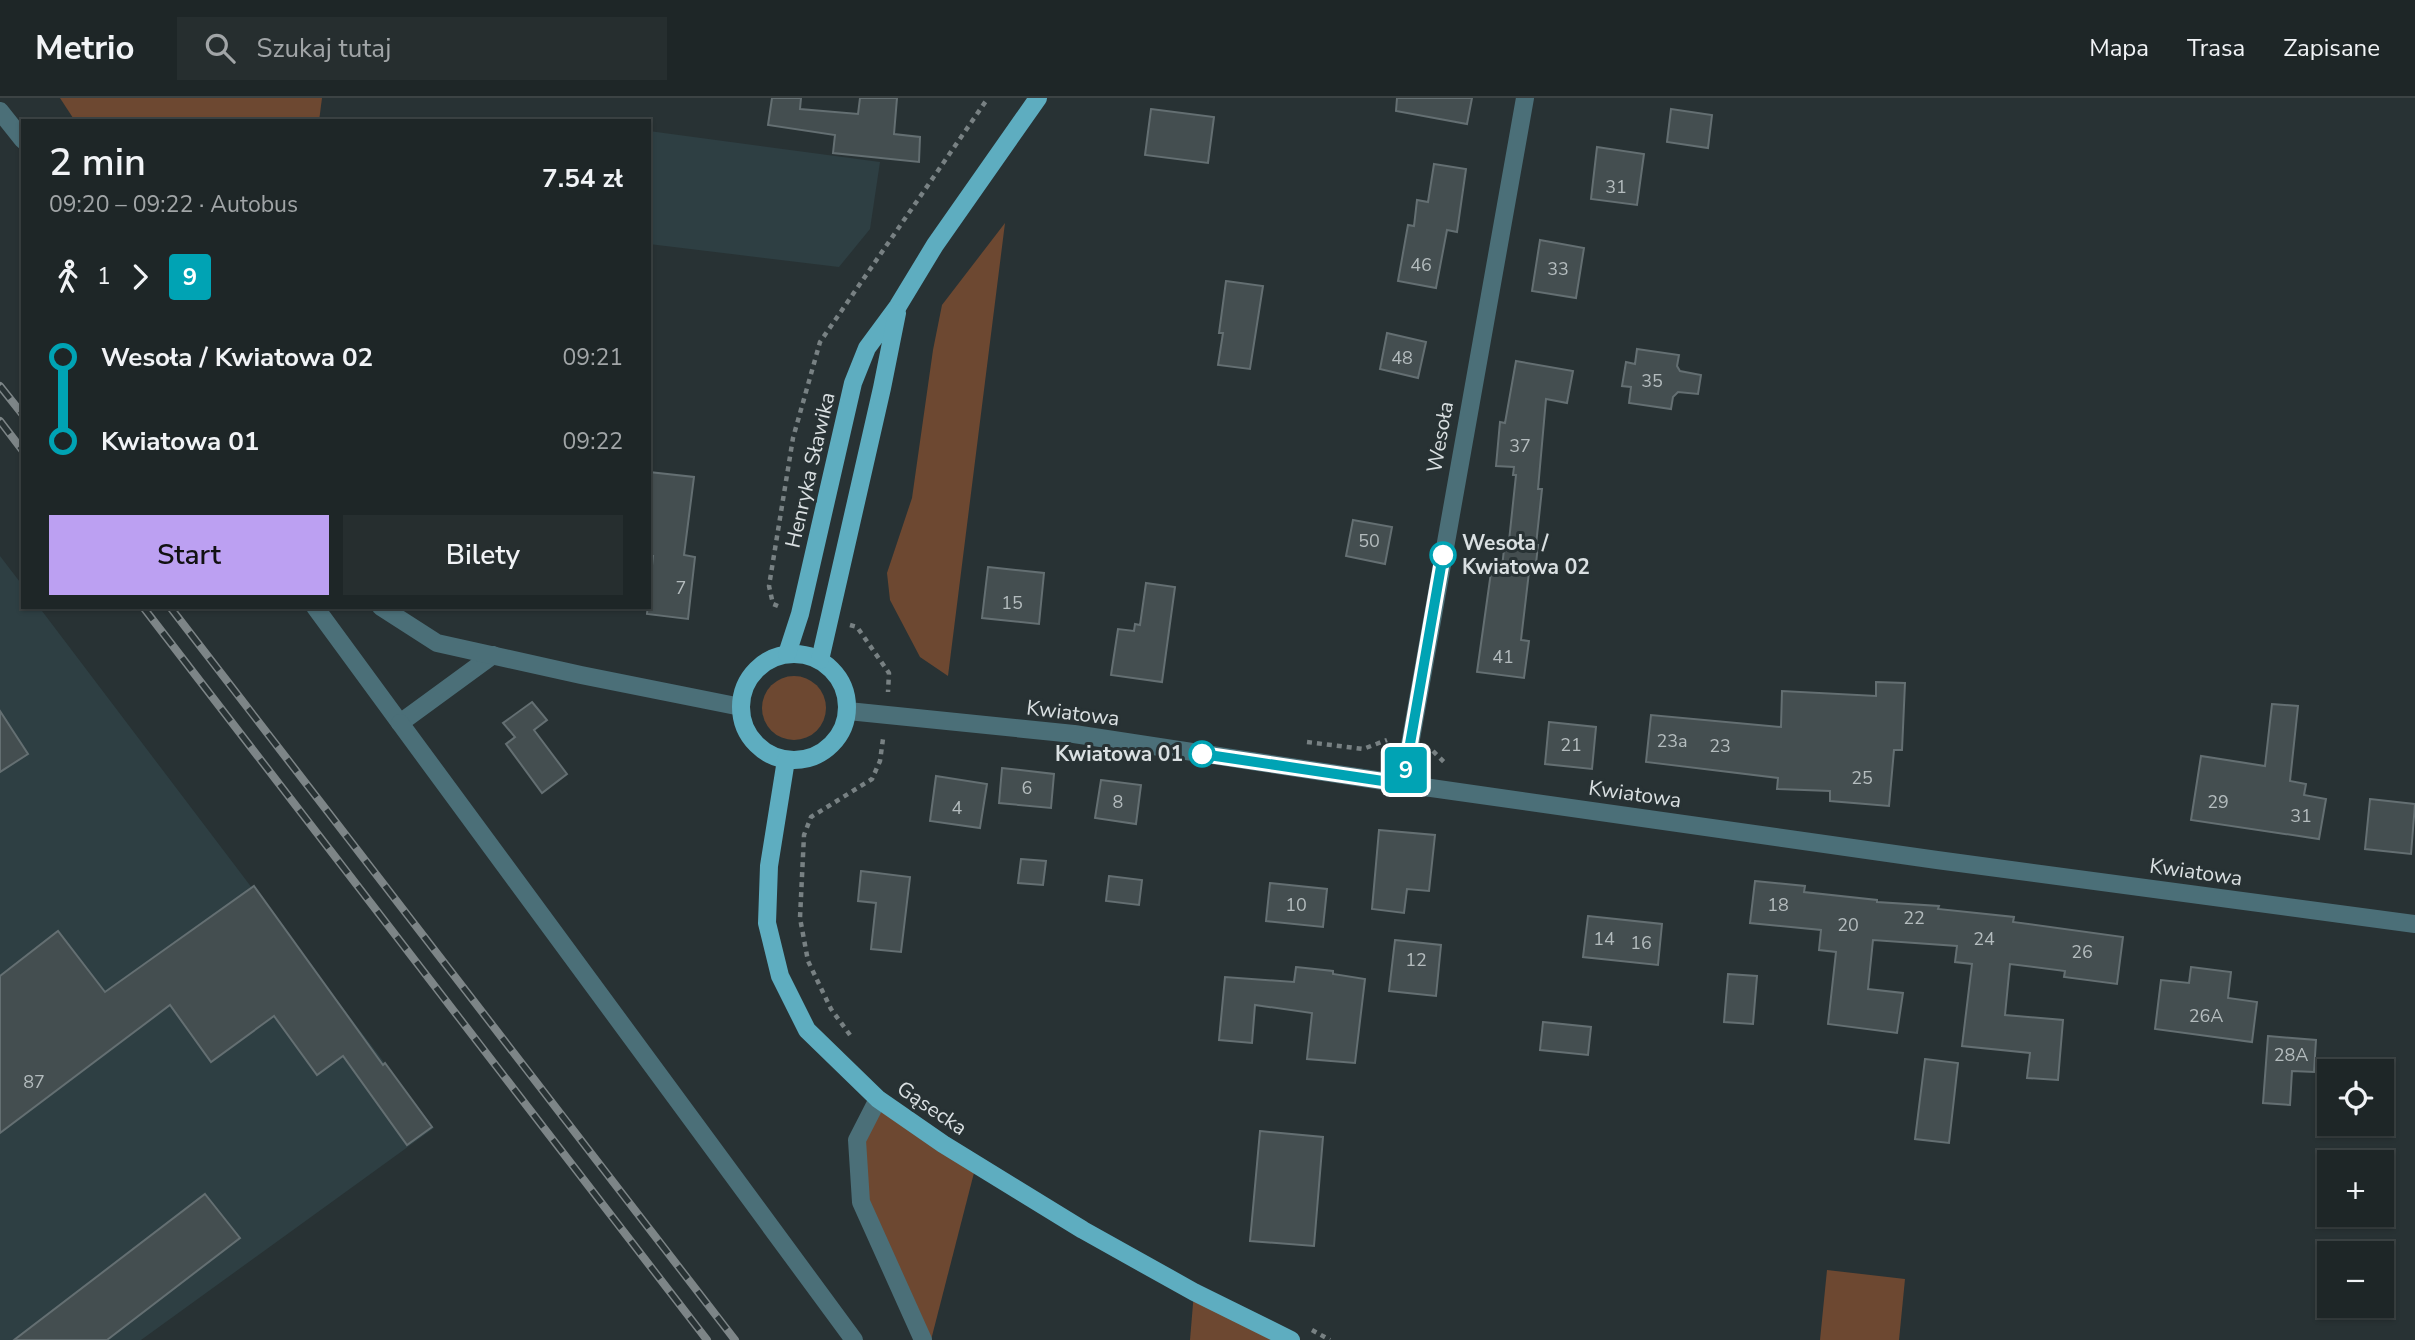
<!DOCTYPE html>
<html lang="pl">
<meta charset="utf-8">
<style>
:root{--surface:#1e2627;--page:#262e2f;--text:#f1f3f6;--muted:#a1a5a7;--line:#3c4344;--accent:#bca0f2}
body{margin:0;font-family:"Nunito Sans",sans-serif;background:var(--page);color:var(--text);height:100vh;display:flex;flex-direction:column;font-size:26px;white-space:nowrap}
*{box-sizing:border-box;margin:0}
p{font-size:23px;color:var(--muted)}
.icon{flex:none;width:38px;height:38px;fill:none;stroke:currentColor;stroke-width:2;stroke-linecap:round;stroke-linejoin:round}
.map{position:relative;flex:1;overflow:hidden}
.panel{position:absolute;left:21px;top:21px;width:630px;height:490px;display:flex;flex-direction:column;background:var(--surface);border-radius:0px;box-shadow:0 2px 5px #0004,0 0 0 2px var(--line)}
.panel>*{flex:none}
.badge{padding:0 14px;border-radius:5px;font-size:24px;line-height:46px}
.buttons{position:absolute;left:2317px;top:961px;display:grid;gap:14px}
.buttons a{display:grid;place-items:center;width:77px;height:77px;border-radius:0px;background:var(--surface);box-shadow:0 2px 5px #0004,0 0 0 2px var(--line);font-size:35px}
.map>.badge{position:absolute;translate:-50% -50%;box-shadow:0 0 0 4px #fff}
.legs{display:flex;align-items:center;gap:10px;height:77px;padding:0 28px;font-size:23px}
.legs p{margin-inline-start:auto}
.summary{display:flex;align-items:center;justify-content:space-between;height:119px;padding:0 28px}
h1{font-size:38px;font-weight:600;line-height:52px}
.button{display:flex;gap:14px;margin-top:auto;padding:14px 28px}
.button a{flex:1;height:80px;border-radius:0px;background:var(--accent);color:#111;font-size:28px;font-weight:600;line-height:80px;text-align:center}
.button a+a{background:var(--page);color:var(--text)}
ul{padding:0 28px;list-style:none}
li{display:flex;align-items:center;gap:24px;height:84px;font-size:26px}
li i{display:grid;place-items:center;width:10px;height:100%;margin:0 9px;background:currentColor}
li i::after{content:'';width:18px;height:18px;margin:-9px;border:5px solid;border-radius:50%;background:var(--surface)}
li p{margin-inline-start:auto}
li:first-child i{background:linear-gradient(#0000 50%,currentColor 0)}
li:last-child i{background:linear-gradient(currentColor 50%,#0000 0)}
header{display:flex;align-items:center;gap:42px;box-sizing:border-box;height:98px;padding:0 35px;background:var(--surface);border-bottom:2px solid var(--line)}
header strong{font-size:33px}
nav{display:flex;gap:38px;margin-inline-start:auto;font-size:24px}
.search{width:490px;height:63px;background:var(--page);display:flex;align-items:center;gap:18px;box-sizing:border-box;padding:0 24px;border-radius:0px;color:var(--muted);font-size:26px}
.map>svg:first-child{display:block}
</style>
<header>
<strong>Metrio</strong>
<div class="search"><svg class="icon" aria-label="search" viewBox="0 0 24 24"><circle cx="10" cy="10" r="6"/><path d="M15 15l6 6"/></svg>Szukaj tutaj</div>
<nav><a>Mapa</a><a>Trasa</a><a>Zapisane</a></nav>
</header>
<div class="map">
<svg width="2415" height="1242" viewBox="0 0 2415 1242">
<rect width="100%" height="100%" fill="#283234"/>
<g fill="#2e3f43">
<polygon points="649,33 880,64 870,131 839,169 649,146"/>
<polygon points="0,458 23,488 23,509 39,509 434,1030 141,1242 0,1242"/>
</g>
<g fill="#6d4831">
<polygon points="60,0 322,0 319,23 75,23"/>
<polygon points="1005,125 948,578 920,559 890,502 887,475 912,400 933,252 942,207"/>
<circle cx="794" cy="610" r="32"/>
<polygon points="878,1001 976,1067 931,1242 861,1104 857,1042"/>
<polygon points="1827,1172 1905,1181 1899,1242 1820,1242"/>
<polygon points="1194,1194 1291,1242 1190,1242"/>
</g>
<g fill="#444e50" stroke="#646f72" stroke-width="2">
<polygon points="772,0 801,0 800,11 858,16 860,0 897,0 894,36 920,39 919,64 833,55 835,37 768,27"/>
<polygon points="1397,0 1472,0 1467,26 1396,13"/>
<polygon points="1151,11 1214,19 1208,65 1145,57"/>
<polygon points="1671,11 1712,17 1708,50 1667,44"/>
<polygon points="1597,49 1644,56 1637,107 1591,101"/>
<polygon points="1434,66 1466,71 1457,134 1447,132 1436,190 1398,183 1408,127 1414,128 1417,102 1428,104"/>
<polygon points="1540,142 1584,150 1576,200 1532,193"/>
<polygon points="1226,183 1263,188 1250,271 1218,267 1223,235 1219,235"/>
<polygon points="1387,235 1426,244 1418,280 1380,271"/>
<polygon points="1637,251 1679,257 1677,268 1680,273 1701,277 1698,296 1678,294 1673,299 1671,311 1629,305 1631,289 1622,288 1626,264 1635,266"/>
<polygon points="1516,263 1573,273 1567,305 1546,301 1538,391 1542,391 1536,447 1538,447 1535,475 1529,474 1521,542 1529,543 1524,580 1477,574 1492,467 1502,469 1505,443 1509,443 1516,377 1513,377 1514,369 1496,368 1500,324 1505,325"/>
<polygon points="649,374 694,379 684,457 695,459 688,521 647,516 653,458 649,458"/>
<polygon points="1353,422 1392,429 1385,466 1346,458"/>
<polygon points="988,469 1044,475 1039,526 982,520"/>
<polygon points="1146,485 1175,489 1162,584 1111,577 1118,531 1134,533 1135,526 1140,527"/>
<polygon points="1876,584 1905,585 1902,652 1894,652 1889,708 1830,703 1830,693 1777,691 1778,680 1646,664 1651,617 1781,629 1782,593 1876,598"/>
<polygon points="532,604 547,622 534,632 567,676 542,695 506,646 515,639 503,625"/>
<polygon points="2272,606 2298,608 2290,683 2306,686 2304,697 2326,701 2319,741 2191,722 2201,658 2265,668"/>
<polygon points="0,613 28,656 0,674"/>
<polygon points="1549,624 1596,629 1592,671 1545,666"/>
<polygon points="1002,670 1054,676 1051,710 999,705"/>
<polygon points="936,678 987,686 980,730 930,723"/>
<polygon points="1101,682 1141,687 1136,726 1095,720"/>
<polygon points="2370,701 2415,706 2411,756 2365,751"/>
<polygon points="1379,732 1435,737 1429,793 1407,791 1404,815 1372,811"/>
<polygon points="1021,761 1046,763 1043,787 1018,785"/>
<polygon points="861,773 910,779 901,854 871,851 876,805 858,803"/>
<polygon points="1109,778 1142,782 1139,807 1106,803"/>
<polygon points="1755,783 1805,788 1804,794 1877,802 1877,804 1939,808 1938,811 2014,819 2013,824 2123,839 2117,886 2064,879 2065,873 2010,866 2005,917 2063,922 2058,982 2027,980 2030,955 1962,948 1972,866 1955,864 1957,848 1873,842 1868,891 1903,895 1897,935 1828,926 1836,854 1819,852 1821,832 1750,825"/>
<polygon points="1270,785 1327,791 1323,829 1266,823"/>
<polygon points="254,788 383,967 385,965 432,1029 407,1047 343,958 317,977 274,918 211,964 170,907 0,1035 0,878 58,833 105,894"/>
<polygon points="1588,818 1662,826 1658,867 1583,859"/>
<polygon points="1395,842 1441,847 1436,898 1389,893"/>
<polygon points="1296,869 1333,873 1333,876 1365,881 1355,965 1307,961 1312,915 1255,907 1252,945 1219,942 1225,879 1294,884"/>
<polygon points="2191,869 2231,874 2228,900 2257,904 2252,944 2155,931 2161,882 2189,885"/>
<polygon points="1728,876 1757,878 1753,926 1724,924"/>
<polygon points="1543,924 1591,929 1588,957 1540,952"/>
<polygon points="2268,938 2316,942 2314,974 2292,973 2290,1007 2263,1005"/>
<polygon points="1925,961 1958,965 1949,1045 1915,1041"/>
<polygon points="1260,1033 1323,1039 1314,1148 1250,1143"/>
<polygon points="205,1096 240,1140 107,1242 14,1242"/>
</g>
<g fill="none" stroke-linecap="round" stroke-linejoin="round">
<g stroke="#788183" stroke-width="4.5" stroke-dasharray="5 5" stroke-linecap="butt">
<polyline points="778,508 773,506 769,488 793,340 820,244 988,0"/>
<polyline points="850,527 857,529 889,575 888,594"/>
<polyline points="1307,644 1363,651 1387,642"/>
<polyline points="1433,653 1447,667"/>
<polyline points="850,937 831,911 808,863 800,820 804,737 811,719 872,681 880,663 883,641"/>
<polyline points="1312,1232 1330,1242"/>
</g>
<g stroke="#4b6f78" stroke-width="18">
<polyline points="0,13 23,42"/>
<polyline points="315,509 400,625 493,557"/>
<polyline points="381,509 437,545 581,577 741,609"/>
<polyline points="848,613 1074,636 1403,686 1937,762 2415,826"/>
<polyline points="400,625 854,1242"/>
<polyline points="1403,686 1525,0"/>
<polyline points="878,1001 857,1042 861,1104 923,1242"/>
</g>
<g stroke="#5eadc0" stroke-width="18">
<circle cx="794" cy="609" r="53"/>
<polyline points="787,556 800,516 853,285 867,250 898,208 935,147 1038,0"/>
<polyline points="820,562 882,290 897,215"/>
<polyline points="786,662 769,768 767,825 780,878 807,932 878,1001 943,1046 1083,1132 1194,1194 1291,1242"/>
</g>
<defs>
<g id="rail">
<polyline points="0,288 23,317"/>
<polyline points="0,323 23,353"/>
<polyline points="143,509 707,1242"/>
<polyline points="170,509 735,1242"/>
</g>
</defs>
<use href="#rail" stroke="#7d8587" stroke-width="8"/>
<use href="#rail" stroke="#283234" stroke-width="5" stroke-dasharray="16" stroke-linecap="butt"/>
</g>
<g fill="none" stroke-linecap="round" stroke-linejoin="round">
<defs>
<polyline id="line-1" points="1202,656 1403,686 1443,457"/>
</defs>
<use href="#line-1" stroke="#fff" stroke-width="16"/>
<use href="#line-1" stroke="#00a3b4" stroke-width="10"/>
</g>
<g fill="#fff" stroke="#00a3b4" stroke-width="3.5">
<circle cx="1443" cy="457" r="12"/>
<circle cx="1202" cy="656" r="12"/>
</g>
<g text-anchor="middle" stroke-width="6" stroke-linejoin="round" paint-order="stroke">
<g font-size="18" fill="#b4bcbe">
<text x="1616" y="95">31</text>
<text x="1421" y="173">46</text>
<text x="1558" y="177">33</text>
<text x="1402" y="266">48</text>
<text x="1652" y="289">35</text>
<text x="1520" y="354">37</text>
<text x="1369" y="449">50</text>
<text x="681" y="496">7</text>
<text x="1012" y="511">15</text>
<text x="1503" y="565">41</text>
<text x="1672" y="649">23a</text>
<text x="1571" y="653">21</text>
<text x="1720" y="654">23</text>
<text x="1862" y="686">25</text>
<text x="1027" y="696">6</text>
<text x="1118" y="710">8</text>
<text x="2218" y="710">29</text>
<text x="957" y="716">4</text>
<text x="2301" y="724">31</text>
<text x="1296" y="813">10</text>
<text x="1778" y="813">18</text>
<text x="1914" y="826">22</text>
<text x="1848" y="833">20</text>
<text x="1604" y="847">14</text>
<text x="1984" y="847">24</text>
<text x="1641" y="851">16</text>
<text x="2082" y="860">26</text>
<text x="1416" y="868">12</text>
<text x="2206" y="924">26A</text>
<text x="2291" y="963">28A</text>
<text x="34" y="990">87</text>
</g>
<g font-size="21" fill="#dae0e2" stroke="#283234">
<text transform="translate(1440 339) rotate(-80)" y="7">Wesoła</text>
<text transform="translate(810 372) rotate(-77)" y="7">Henryka Sławika</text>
<text transform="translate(1073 615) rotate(7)" y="7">Kwiatowa</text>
<text transform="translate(1635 696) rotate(8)" y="7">Kwiatowa</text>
<text transform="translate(2196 774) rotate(8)" y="7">Kwiatowa</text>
<text transform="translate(932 1010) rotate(34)" y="7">Gąsecka</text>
</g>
<g font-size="21" font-weight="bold" fill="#dae0e2" stroke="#283234" text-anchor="start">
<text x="1462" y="452">Wesoła /<tspan x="1462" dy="24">Kwiatowa 02</tspan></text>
<text x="1183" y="663" text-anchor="end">Kwiatowa 01</text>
</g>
</g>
</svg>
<div class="buttons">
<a><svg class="icon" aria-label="locate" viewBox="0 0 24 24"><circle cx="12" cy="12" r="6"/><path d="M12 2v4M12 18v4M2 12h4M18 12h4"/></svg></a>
<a>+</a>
<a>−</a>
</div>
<b class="badge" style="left:1406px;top:672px;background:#00a3b4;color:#fff">9</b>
<section class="panel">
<div class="summary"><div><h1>2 min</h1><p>09:20 – 09:22 · Autobus</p></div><b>7.54 zł</b></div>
<div class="legs"><svg class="icon" aria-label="walk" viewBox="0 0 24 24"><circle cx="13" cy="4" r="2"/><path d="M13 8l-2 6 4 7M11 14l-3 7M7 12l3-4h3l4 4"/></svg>1<svg class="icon" aria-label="forward" viewBox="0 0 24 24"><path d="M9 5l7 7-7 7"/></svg><b class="badge" style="background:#00a3b4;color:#fff">9</b></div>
<ul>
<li><i style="color:#00a3b4"></i><b>Wesoła / Kwiatowa 02</b><p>09:21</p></li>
<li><i style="color:#00a3b4"></i><b>Kwiatowa 01</b><p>09:22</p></li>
</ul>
<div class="button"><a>Start</a><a>Bilety</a></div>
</section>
</div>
